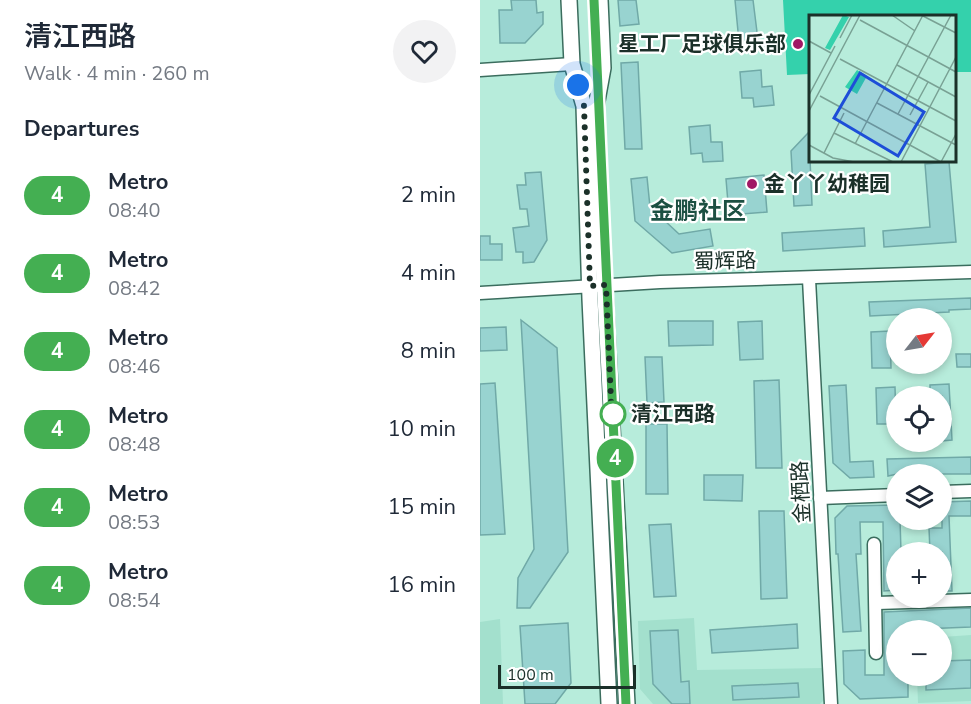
<!DOCTYPE html>
<meta charset="utf-8">
<style>
:root{--surface:#fff;--page:#f2f2f3;--text:#1f2937;--muted:#747a83}
body{margin:0;font-family:"Nunito Sans","Noto Sans SC",sans-serif;background:var(--page);color:var(--text);height:100vh;display:flex;flex-direction:column;font-size:22px;white-space:nowrap}
*{box-sizing:border-box;margin:0}
p{font-size:20px;color:var(--muted)}
.icon{flex:none;width:33px;height:33px;fill:none;stroke:currentColor;stroke-width:2;stroke-linecap:round;stroke-linejoin:round}
.map{position:relative;flex:1;overflow:hidden}
.details{display:flex;flex-direction:column;background:var(--surface);width:480px}
.details>*{flex:none}
.badge{padding:0 12px;border-radius:20px;font-size:21px;line-height:39px}
.needle{width:39px;rotate:59deg}
.buttons{position:absolute;left:406px;top:308px;display:grid;gap:12px}
.buttons a{display:grid;place-items:center;width:66px;height:66px;border-radius:50%;background:var(--surface);box-shadow:0 3px 9px #0003;font-size:30px}
.scale{position:absolute;left:18px;bottom:15px;width:138px;box-sizing:border-box;padding-left:6px;border:3px solid #1b3029;border-top:0;font-size:16px;line-height:21px;white-space:nowrap;color:#1b3029;-webkit-text-stroke:4px #fff;paint-order:stroke}
.you{position:absolute;width:30px;height:30px;margin:-15px;border:4px solid #fff;border-radius:50%;background:#1a73e8;box-shadow:0 0 0 9px #1a73e833}
.map>.badge{position:absolute;translate:-50% -50%;box-shadow:0 0 0 3px #fff}
h2{padding:0 24px;font-size:22px;line-height:54px}
.round{display:grid;place-items:center;flex:none;width:63px;height:63px;border-radius:32px;background:var(--page)}
.summary{display:flex;align-items:center;justify-content:space-between;height:102px;padding:0 24px}
h1{font-size:28px;font-weight:600;line-height:45px}
ul{padding:0;list-style:none}
li{display:flex;align-items:center;gap:18px;height:78px;padding:0 24px}
li div{flex:1}
li b{display:block;font-size:22px}
li em{font-style:normal}
li .badge{min-width:66px;font-weight:700;text-align:center}
main{display:flex;flex:1;min-height:0}
.map>svg:first-child{display:block}
</style>
<main>
<section class="details">
<div class="summary"><div><h1>清江西路</h1><p>Walk · 4 min · 260 m</p></div><a class="round"><svg class="icon" aria-label="heart" viewBox="0 0 24 24"><path d="M12 20l-8-8c-3-5 5-10 8-4 3-6 11-1 8 4z"/></svg></a></div>
<h2>Departures</h2>
<ul>
<li><span class="badge" style="background:#44af52;color:#fff">4</span><div><b>Metro</b><p>08:40</p></div><em>2 min</em></li>
<li><span class="badge" style="background:#44af52;color:#fff">4</span><div><b>Metro</b><p>08:42</p></div><em>4 min</em></li>
<li><span class="badge" style="background:#44af52;color:#fff">4</span><div><b>Metro</b><p>08:46</p></div><em>8 min</em></li>
<li><span class="badge" style="background:#44af52;color:#fff">4</span><div><b>Metro</b><p>08:48</p></div><em>10 min</em></li>
<li><span class="badge" style="background:#44af52;color:#fff">4</span><div><b>Metro</b><p>08:53</p></div><em>15 min</em></li>
<li><span class="badge" style="background:#44af52;color:#fff">4</span><div><b>Metro</b><p>08:54</p></div><em>16 min</em></li>
</ul>
</section>
<div class="map">
<svg width="491" height="704" viewBox="0 0 491 704">
<rect width="100%" height="100%" fill="#b7ecdb"/>
<g fill="#a3e0cd">
<polygon points="214,618 217,670 343,668 344,700 340,704 173,704 160,689 158,621"/>
<polygon points="20,619 23,704 0,704 0,622"/>
<polygon points="491,635 491,701 438,703 437,675 462,675 462,637"/>
</g>
<polygon fill="#34d1ac" points="303,0 491,0 491,72 475,72 475,16 331,16 330,74 307,75"/>
<g fill="#98d3d0" stroke="#70a9a7" stroke-width="1.5">
<polygon points="31,0 56,0 57,13 63,12 63,24 45,43 20,43 19,10 32,10"/>
<polygon points="138,0 156,0 159,24 140,26"/>
<polygon points="255,0 273,0 278,40 259,42"/>
<polygon points="158,62 162,149 145,149 141,63"/>
<polygon points="281,70 282,87 292,86 294,105 274,107 273,98 262,98 260,72"/>
<polygon points="230,125 231,142 242,142 243,161 223,162 222,153 211,154 209,127"/>
<polygon points="330,131 330,159 332,205 314,206 311,151"/>
<polygon points="469,162 476,242 404,247 403,231 450,227 445,164"/>
<polygon points="61,172 67,240 54,262 43,263 43,252 36,252 33,228 49,226 47,209 40,209 37,185 46,185 45,173"/>
<polygon points="284,175 287,212 249,215 246,179"/>
<polygon points="167,177 170,207 199,234 230,229 233,246 192,253 155,221 151,179"/>
<polygon points="384,228 385,246 303,251 302,233"/>
<polygon points="0,236 10,236 10,244 22,244 22,260 0,260"/>
<polygon points="491,298 491,309 469,310 469,312 390,316 389,302"/>
<polygon points="41,320 77,348 88,552 50,608 37,608 38,578 54,549"/>
<polygon points="188,321 233,321 233,345 189,346"/>
<polygon points="282,321 283,359 260,360 258,322"/>
<polygon points="26,327 27,350 0,351 0,328"/>
<polygon points="410,331 411,368 392,368 391,332"/>
<polygon points="476,354 491,354 491,367 477,367"/>
<polygon points="165,357 182,357 184,402 167,403"/>
<polygon points="299,380 302,468 276,468 274,381"/>
<polygon points="15,383 25,534 0,535 0,384"/>
<polygon points="469,384 472,440 462,441 462,396 450,396 450,385"/>
<polygon points="366,385 370,462 393,461 394,477 370,478 353,463 349,386"/>
<polygon points="415,387 416,424 397,424 396,388"/>
<polygon points="166,424 187,424 188,494 166,494"/>
<polygon points="491,457 491,474 417,474 408,476 407,459"/>
<polygon points="224,475 263,475 262,501 224,500"/>
<polygon points="491,501 491,516 469,516 472,591 462,591 462,552 450,552 449,528 462,528 462,502"/>
<polygon points="417,505 417,519 420,519 421,552 417,552 417,590 404,591 403,522 380,522 381,554 376,554 381,631 363,632 358,554 356,554 355,518 367,506"/>
<polygon points="279,511 304,511 307,598 281,599"/>
<polygon points="191,524 196,596 174,597 169,525"/>
<polygon points="491,608 491,627 417,630 417,675 428,675 428,697 380,699 364,684 363,651 385,650 385,675 404,675 404,612"/>
<polygon points="88,623 91,683 75,704 45,704 40,626"/>
<polygon points="317,624 318,648 232,653 230,630"/>
<polygon points="198,630 201,682 209,681 210,704 192,704 173,684 170,631"/>
<polygon points="491,660 491,688 446,690 446,675 462,675 462,661"/>
<polygon points="318,683 319,697 253,700 252,686"/>
</g>
<g fill="none" stroke-linecap="round" stroke-linejoin="round">
<defs>
<g id="minor">
<polyline points="0,70 92,64"/>
<polyline points="329,279 351,704"/>
<polyline points="0,293 180,282 491,272"/>
<polyline points="462,492 491,491"/>
<polyline points="340,498 417,495"/>
<polyline points="394,544 396,653"/>
<polyline points="397,603 491,600"/>
</g>
<g id="major">
<polyline points="89,0 92,64 104,106 110,299 129,704"/>
<polyline points="120,0 123,68 115,112 147,704"/>
</g>
</defs>
<use href="#minor" stroke="#3b6d5e" stroke-width="15"/>
<use href="#major" stroke="#3b6d5e" stroke-width="18"/>
<use href="#minor" stroke="#fff" stroke-width="12"/>
<use href="#major" stroke="#fff" stroke-width="15"/>
</g>
<g fill="none" stroke-linecap="round" stroke-linejoin="round">
<defs>
<polyline id="line" points="114,0 146,704"/>
</defs>
<use href="#line" stroke="#fff" stroke-width="14"/>
<use href="#line" stroke="#44af52" stroke-width="9"/>
<polyline stroke="#1b3029" stroke-width="6" stroke-dasharray="0 10.8" points="98,85 104,106 110,286 126,285 132,423 133,414"/>
</g>
<g fill="#a01865" stroke="#fff" stroke-width="2">
<circle cx="318" cy="44" r="6"/>
<circle cx="272" cy="184" r="6"/>
</g>
<circle fill="#fff" stroke="#44af52" stroke-width="3" cx="133" cy="414" r="12"/>
<g text-anchor="middle" stroke-width="4.5" stroke-linejoin="round" paint-order="stroke">
<g font-size="21" font-weight="bold" fill="#1b3029" stroke="#fff" text-anchor="end">
<text x="306" y="51">星工厂足球俱乐部</text>
<text x="284" y="191" text-anchor="start">金丫丫幼稚园</text>
</g>
<g font-size="21" fill="#1b3029" stroke="#fff">
<text transform="translate(245 261) rotate(-1)" y="7">蜀辉路</text>
<text transform="translate(321 492) rotate(-93)" y="7">金栖路</text>
</g>
<g font-size="21" font-weight="bold" fill="#1b3029" stroke="#fff" text-anchor="start">
<text x="151" y="421">清江西路</text>
</g>
<g font-size="24" font-weight="bold" fill="#1c5042" stroke="#fff">
<text x="218" y="219">金鹏社区</text>
</g>
</g>
<g transform="translate(329 15)">
<rect width="147" height="147" fill="#b7ecdb"/>
<path d="M34 0 40 2 21 35 16 33ZM48 55 58 61 48 79 36 72Z" fill="#34d1ac"/>
<path fill="none" stroke="#79a194" stroke-width="1.5" d="M83 0 106 16M114 1 147 18M51 5 147 57M31 23 43 0M0 26 22 38M31 44 147 106M88 50 147 82M0 80 26 31M11 81 132 147M68 88 147 130M0 96 51 0M89 99 142 0M101 100 119 67M25 118 84 147M46 129 114 0M0 130 24 143 45 147M15 138 35 98M92 147 147 42M132 147 147 119"/>
<path fill="#1d4ed8" fill-opacity="0.15" stroke="#1d4ed8" stroke-width="3" d="M51 58 115 97 89 141 25 103Z"/>
<rect width="147" height="147" fill="none" stroke="#1b3029" stroke-width="3"/>
</g>
</svg>
<div class="buttons">
<a><svg class="needle" viewBox="-14 -14 28 28"><path d="M0-13l5 13h-10z" fill="#e53935"/><path d="M0 13l5-13h-10z" fill="#747a83"/></svg></a>
<a><svg class="icon" aria-label="locate" viewBox="0 0 24 24"><circle cx="12" cy="12" r="6"/><path d="M12 2v4M12 18v4M2 12h4M18 12h4"/></svg></a>
<a><svg class="icon" aria-label="layers" viewBox="0 0 24 24"><path d="M12 4l9 5-9 5-9-5zM3 14l9 5 9-5"/></svg></a>
<a>+</a>
<a>−</a>
</div>
<div class="scale">100 m</div>
<div class="you" style="left:98px;top:85px"></div>
<b class="badge" style="left:135px;top:458px;background:#44af52;color:#fff">4</b>
</div>
</main>
